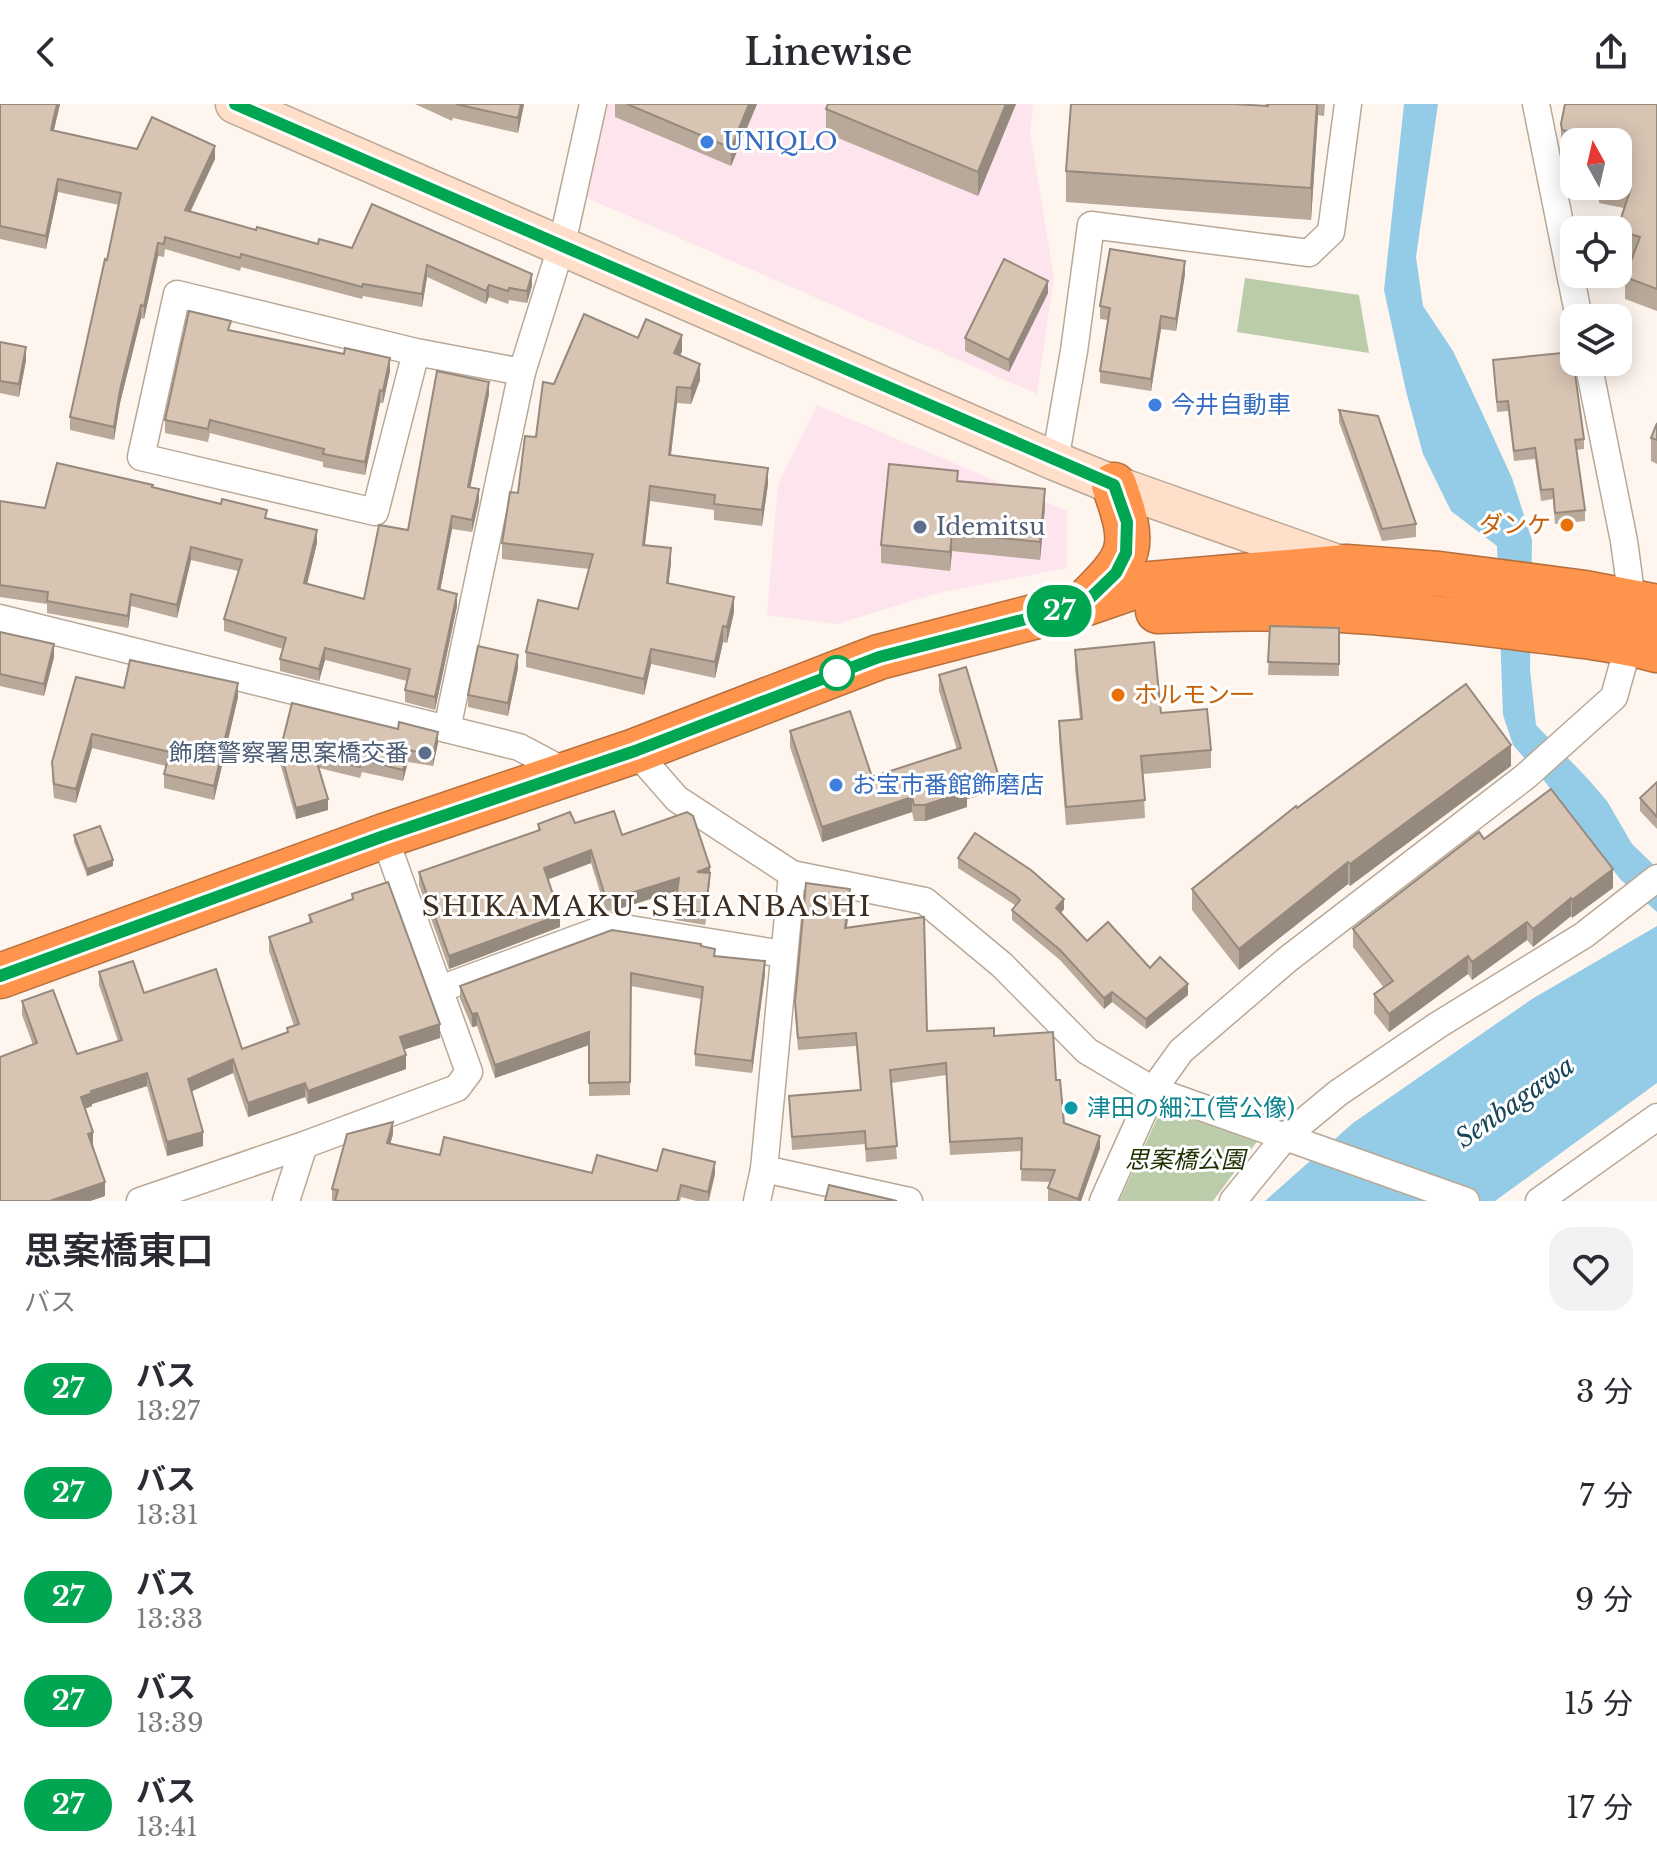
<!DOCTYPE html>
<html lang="ja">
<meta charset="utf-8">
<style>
:root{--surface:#fff;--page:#f2f2f3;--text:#2b2b33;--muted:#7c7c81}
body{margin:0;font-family:"Libre Baskerville","Noto Sans JP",serif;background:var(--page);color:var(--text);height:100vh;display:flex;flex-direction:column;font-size:30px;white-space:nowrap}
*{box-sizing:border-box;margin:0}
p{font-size:26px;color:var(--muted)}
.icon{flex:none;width:44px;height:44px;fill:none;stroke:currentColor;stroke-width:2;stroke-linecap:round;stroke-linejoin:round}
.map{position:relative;height:1097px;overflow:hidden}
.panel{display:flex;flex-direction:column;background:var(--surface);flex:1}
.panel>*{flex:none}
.badge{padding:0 16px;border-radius:26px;font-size:28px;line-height:52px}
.needle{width:52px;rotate:352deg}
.tools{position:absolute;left:1560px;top:24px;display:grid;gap:16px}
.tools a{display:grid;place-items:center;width:72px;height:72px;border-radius:16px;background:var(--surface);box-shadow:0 4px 20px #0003;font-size:40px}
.map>.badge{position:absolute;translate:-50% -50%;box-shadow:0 0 0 4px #fff}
.round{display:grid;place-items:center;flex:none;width:84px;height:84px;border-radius:24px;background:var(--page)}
.overview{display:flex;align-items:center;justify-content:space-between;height:136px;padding:0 24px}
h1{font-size:38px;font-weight:600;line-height:60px}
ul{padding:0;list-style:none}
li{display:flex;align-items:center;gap:24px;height:104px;padding:0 24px}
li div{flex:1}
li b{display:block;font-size:30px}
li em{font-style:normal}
li .badge{min-width:88px;font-weight:700;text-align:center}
header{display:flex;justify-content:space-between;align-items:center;height:104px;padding:0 24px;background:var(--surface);font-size:36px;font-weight:600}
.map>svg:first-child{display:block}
</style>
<header><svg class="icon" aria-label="back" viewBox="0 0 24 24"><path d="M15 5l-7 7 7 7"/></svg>Linewise<svg class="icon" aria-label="share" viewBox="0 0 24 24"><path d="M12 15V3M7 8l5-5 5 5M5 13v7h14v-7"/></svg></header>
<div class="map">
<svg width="1657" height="1097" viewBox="0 0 1657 1097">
<rect width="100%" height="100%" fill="#fdf5ee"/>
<g fill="#fee5ed">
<polygon points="605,0 1033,0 1030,28 1054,173 1037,290 585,93"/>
<polygon points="817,301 1067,407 1067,464 938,489 837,520 767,511 778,380"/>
</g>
<g fill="#bca">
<polygon points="1245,174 1359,191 1369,249 1237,228"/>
<polygon points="1161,1006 1259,1035 1213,1097 1119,1097"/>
</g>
<g fill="#94cbe7">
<polygon points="1404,0 1438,0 1416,153 1423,202 1453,247 1480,304 1512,374 1532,436 1530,566 1536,621 1588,675 1607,697 1632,740 1657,764 1657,808 1620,775 1546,679 1513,641 1503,611 1497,442 1451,407 1423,350 1406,287 1384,186"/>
<polygon points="1657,822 1657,979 1495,1097 1265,1097 1353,1019 1532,895"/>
</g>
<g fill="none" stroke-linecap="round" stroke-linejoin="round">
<defs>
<g id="street">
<polyline points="1536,0 1579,214"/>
<polyline points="416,248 375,408 141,353 177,190 416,248 522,268"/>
<polyline points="1055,357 1074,247 1091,121 1309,149 1331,128 1348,0"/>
<polyline points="0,514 519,643 568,669"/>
<polyline points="447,625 522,268 562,140 593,0"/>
<polyline points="635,647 677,695 792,770 925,797 1002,861 1087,947 1153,986 1466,1097"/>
<polyline points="440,885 611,822 783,850"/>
<polyline points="764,1065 909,1097"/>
<polyline points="140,1097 304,1041 457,984 469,968 384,732"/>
<polyline points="286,1097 304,1041"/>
<polyline points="757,1097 764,1065 792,770"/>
<polyline points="1103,1097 1153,986 1181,947 1288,855 1526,672 1614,593 1629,539 1632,496 1624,437 1588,258"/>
<polyline points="1233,1097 1286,1032 1338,989 1438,921 1584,831 1657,774"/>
<polyline points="1539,1097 1657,1013"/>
</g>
<polyline id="secondary" points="235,0 1055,357 1114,381 1343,462"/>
<g id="highway">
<path d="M1086 498C1132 452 1137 445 1114 381"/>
<path d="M1158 507C1219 505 1280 503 1341 506 1399 509 1455 516 1512 523 1561 530 1610 533 1657 546"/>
<polyline points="0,872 384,732 635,647 879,553 1084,500 1139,481 1346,463 1439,470 1585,489 1657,503"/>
</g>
</defs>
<use href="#street" stroke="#baa897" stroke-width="29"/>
<use href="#secondary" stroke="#baa897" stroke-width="41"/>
<use href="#highway" stroke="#b76f3d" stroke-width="47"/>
<use href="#street" stroke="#fff" stroke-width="26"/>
<use href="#secondary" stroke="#ffdfc9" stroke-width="38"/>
<use href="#highway" stroke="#ff954c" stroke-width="44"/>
</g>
<g fill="#b9a99a">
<polygon points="0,0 60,0 54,26 137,45 215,55 191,107 256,126 318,140 352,144 532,182 527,199 509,196 508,200 489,193 486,200 427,173 422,203 363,192 362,195 241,163 240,167 165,145 164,153 158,152 144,215 141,214 120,299 114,336 70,326 70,313 119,101 58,88 46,145 0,135"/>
<polygon points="415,0 524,0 518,29 453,14 452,17"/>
<polygon points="615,0 757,0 731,62 615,13"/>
<polygon points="1016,0 978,92 826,29 826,5"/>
<polygon points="1265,0 1325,0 1324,12 1318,11 1311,116 1066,98 1066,67 1266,2"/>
<polygon points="1657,0 1657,207 1625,195 1625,173 1632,153 1618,148 1618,126 1624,104 1599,99 1599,82 1618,82 1618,38 1574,38 1574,50 1562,48 1561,42 1561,20"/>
<polygon points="1185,170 1176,227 1161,225 1151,287 1100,279 1100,267 1108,216 1100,215 1100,202"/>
<polygon points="1048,189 1009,268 965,247 965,234"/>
<polygon points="231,227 390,267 383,299 380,299 365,371 323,363 323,358 210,329 208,338 165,329 165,316"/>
<polygon points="638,234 682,247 680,252 700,276 691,300 677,299 671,351 768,380 762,422 714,416 714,406 650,397 645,441 671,459 668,479 734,508 727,539 723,538 715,574 651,560 644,591 526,563 526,548 578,505 589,465 502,455 502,439 536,333"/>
<polygon points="0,238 26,256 19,293 0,289"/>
<polygon points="1493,256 1584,335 1584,345 1576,346 1585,406 1585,417 1555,420 1553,395 1541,397 1535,355 1514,357 1508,307 1497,308"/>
<polygon points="489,290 470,383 479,397 472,428 452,425 440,486 457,502 435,606 405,598 405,586 407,577 325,556 319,577 280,567 280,555 283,545 224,527 224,515 238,467 191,456 177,514 131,502 128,524 47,509 47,500 0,493 0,397 45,404 153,383 267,414 317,439 307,480 364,495 408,426"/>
<polygon points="1339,306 1416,420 1416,433 1382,437 1339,318"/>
<polygon points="1657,319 1657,360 1651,357 1651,334"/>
<polygon points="958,377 1045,403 1040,456 952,447 950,467 881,459 881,441"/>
<polygon points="1270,522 1339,524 1339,572 1268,571"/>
<polygon points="0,528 54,553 44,592 0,582"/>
<polygon points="1075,546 1211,646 1211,664 1143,670 1145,714 1066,721 1059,636 1059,617 1080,616 1075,564"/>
<polygon points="518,564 508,612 468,603 468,591"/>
<polygon points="939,571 998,686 967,695 967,703 925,717 914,717 912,708 822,738 790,643 790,627 872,673 957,646 939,587"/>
<polygon points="124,584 238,593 214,696 164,684 164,670 166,662 92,644 76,699 54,694 52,672 52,658"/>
<polygon points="438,639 433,662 408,658 403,677 362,668 360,674 319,664 328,706 296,715 280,659 280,647"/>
<polygon points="1511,662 1350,782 1348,780 1239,866 1192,806 1192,785 1297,704"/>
<polygon points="1657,678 1657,725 1640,707 1640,694"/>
<polygon points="575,719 622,731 710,776 705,821 675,816 677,787 615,806 606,807 591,759 548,775 560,823 449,865 419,781 419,768 538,727 538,720"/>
<polygon points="74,731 113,762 87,772 74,738"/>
<polygon points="1484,735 1613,784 1572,814 1571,812 1533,843 1527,836 1472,876 1468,870 1389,928 1374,909 1374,890 1384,884 1353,843 1353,825"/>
<polygon points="958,754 1064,805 1061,809 1087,837 1150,864 1188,891 1146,925 1112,898 1104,905 1060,856 1012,816 1012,806 1015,801 958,764"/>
<polygon points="352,790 440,934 404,945 406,965 308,1000 305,993 248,1013 233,969 191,987 203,1042 167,1052 147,982 92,1000 92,1002 85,1005 105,1092 90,1097 0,1097 33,941 22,911 22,897 77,950 118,937 99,881 99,868 144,889 242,945 287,928 287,924 294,922 269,847 269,833 309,819 309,811 352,796"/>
<polygon points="850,798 847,823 927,927 994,932 1056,976 1064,1019 1100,1044 1081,1097 1048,1097 1048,1084 1050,1078 1021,1077 1022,1047 950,1051 946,971 891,979 897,1055 866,1058 865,1040 792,1046 789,992 860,986 856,942 798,946 795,911 795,898"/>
<polygon points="701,842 715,852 765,870 752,969 695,962 695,950 702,895 631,882 630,991 589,992 589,941 495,974 477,922 472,923 460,895 460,882"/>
<polygon points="393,1030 390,1040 440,1051 592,1069 657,1067 715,1070 709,1097 696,1097 681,1093 680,1097 332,1097 332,1085"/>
</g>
<g fill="#96897d">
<polygon points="57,0 60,0 51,38 51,26"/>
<polygon points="521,0 524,0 518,29 518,14"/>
<polygon points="749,0 757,0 731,62 731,44"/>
<polygon points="1006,0 1016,0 978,92 978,68"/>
<polygon points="1317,0 1318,0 1318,11 1311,116 1311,84"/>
<polygon points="215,42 215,55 185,118 185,106"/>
<polygon points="58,75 58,88 46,145 46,132"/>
<polygon points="158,139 158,152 144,215 144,202"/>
<polygon points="1185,157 1185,170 1176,227 1176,215"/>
<polygon points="427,161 427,173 422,203 422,190"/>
<polygon points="532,170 532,182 527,199 527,187"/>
<polygon points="1048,177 1048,189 1009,268 1009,256"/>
<polygon points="489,181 489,193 486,200 486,187"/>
<polygon points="141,201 141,214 120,299 114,336 114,323 120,286"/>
<polygon points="1161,212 1161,225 1151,287 1151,275"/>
<polygon points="682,231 682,247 674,265 674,249"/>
<polygon points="26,243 26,256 19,293 19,280"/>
<polygon points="390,254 390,267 383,299 383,287"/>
<polygon points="700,260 700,276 691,300 691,284"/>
<polygon points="489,278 489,290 468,395 468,383"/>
<polygon points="677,283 677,299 669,366 669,351"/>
<polygon points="380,286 380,299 365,371 365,358"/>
<polygon points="768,364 768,380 762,422 762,406"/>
<polygon points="650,382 650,397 643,456 643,441"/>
<polygon points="479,385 479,397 472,428 472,416"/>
<polygon points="1045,385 1045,403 1040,456 1040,438"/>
<polygon points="452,412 452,425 438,498 438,485"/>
<polygon points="317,426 317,439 304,492 304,479"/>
<polygon points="952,429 952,447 950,467 950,448"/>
<polygon points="191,443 191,456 177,514 177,501"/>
<polygon points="671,444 671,459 667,494 667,479"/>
<polygon points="131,490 131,502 128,524 128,512"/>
<polygon points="457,490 457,502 435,606 435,593"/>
<polygon points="734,493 734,508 727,539 727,523"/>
<polygon points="723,522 723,538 715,574 715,558"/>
<polygon points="54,540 54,553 44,592 44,580"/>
<polygon points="325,544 325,556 319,577 319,565"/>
<polygon points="651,545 651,560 644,591 644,575"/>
<polygon points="518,551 518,564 508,612 508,599"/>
<polygon points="238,579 238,593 214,696 214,682"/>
<polygon points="438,628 438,639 433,662 433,651"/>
<polygon points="92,630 92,644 76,699 76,685"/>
<polygon points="1511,641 1511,662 1350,782 1350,760"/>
<polygon points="408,646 408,658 403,677 403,666"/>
<polygon points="998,670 998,686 967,695 967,703 925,717 925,701 967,679"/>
<polygon points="912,693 912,708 822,738 822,723"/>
<polygon points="328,695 328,706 296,715 296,704"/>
<polygon points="591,746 591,759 544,777 544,764"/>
<polygon points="113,756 113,762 87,772 87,765"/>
<polygon points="1348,758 1348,780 1239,866 1239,845"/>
<polygon points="710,763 710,776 705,821 705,809 697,768"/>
<polygon points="1613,765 1613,784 1572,814 1572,796"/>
<polygon points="679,774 679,786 615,806 615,794"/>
<polygon points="850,785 850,798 845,836 845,824"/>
<polygon points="1571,794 1571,812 1533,843 1533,825"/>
<polygon points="1064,795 1064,805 1056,815 1056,804"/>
<polygon points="560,811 560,823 449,865 449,852"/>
<polygon points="1527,818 1527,836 1472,876 1472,858"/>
<polygon points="1468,852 1468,870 1389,928 1389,910"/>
<polygon points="765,857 765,870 752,969 752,957"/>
<polygon points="1188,880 1188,891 1146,925 1146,915"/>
<polygon points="1112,888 1112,898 1104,905 1104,894"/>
<polygon points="477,909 477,922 472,923 472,910"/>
<polygon points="440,920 440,934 400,947 400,933"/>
<polygon points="589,928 589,941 495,974 495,961"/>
<polygon points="406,951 406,965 308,1000 308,987"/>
<polygon points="233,955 233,969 188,989 188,975"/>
<polygon points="147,969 147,982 92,1000 92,1002 81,1006 81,993 91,987"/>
<polygon points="305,979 305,993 248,1013 248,999"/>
<polygon points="393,1018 393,1030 387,1052 387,1039"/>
<polygon points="93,1028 93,1042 88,1030"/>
<polygon points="203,1028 203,1042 167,1052 167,1038"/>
<polygon points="1100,1032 1100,1044 1081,1097 1078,1097"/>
<polygon points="715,1058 715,1070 708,1097 708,1088"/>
<polygon points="105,1078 105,1092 90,1097 50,1097"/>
</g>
<g fill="#d7c4b3" stroke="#96897d" stroke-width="2">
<polygon points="0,0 57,0 51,26 137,45 152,13 215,42 185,106 256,126 257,123 318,140 319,135 352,144 372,100 532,170 527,187 509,184 508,187 489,181 486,187 427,161 422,190 363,180 362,183 241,150 240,154 165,133 164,140 158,139 144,202 141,201 120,286 114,323 70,313 105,155 107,156 121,89 58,75 46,132 0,122"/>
<polygon points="456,0 521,0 518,14"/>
<polygon points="627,0 749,0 731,44"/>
<polygon points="828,0 1006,0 978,68 826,5"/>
<polygon points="1071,0 1234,0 1268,2 1268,0 1317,0 1311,84 1066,67"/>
<polygon points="1565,0 1657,0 1657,185 1625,173 1640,133 1617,126 1631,84 1618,81 1618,38 1608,38 1608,36 1562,26 1561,20"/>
<polygon points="1110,145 1185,157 1176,215 1161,212 1151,275 1100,267 1110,204 1100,202"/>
<polygon points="1004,155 1048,177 1009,256 965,234"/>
<polygon points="189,207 231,217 228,226 344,250 345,244 390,254 383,287 380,286 365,358 323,350 324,345 210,316 208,325 165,316"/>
<polygon points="584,210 638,234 646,215 682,231 674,249 700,260 691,284 677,283 669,351 768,364 762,406 714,400 715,391 650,382 643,441 671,444 667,479 734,493 727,523 723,522 715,558 651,545 644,575 526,548 538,496 578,505 593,450 502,439 510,388 518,389 525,332 536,333 543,278 554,280"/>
<polygon points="0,238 26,243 19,280 0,277"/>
<polygon points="1572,248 1584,335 1575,336 1585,406 1555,409 1553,385 1541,386 1535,344 1514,347 1508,297 1497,298 1493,256"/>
<polygon points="437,267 489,278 468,383 479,385 472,416 452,412 438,485 457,490 435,593 405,586 410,565 325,544 319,565 280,555 286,534 224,515 242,456 191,443 177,501 131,490 128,512 47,497 48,488 0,481 0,397 45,404 57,359 153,381 152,383 221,400 222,395 267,406 265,414 317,426 304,479 364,495 379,421 408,426"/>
<polygon points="1339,306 1378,312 1416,420 1382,425"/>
<polygon points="1657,319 1657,336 1651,334"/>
<polygon points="889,360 958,367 957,377 1045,385 1040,438 952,429 950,448 881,441"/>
<polygon points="1270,522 1339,524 1339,560 1268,558"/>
<polygon points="0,528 54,540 44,580 0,570"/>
<polygon points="1154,538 1161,609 1207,605 1211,646 1141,652 1145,696 1066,703 1059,617 1082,615 1075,546"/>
<polygon points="478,542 518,551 508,599 468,591"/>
<polygon points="130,556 238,579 214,682 164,670 170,648 92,630 76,685 54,680 52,658 76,573 124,584"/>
<polygon points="966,563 998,670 967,679 967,687 925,701 914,701 912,693 822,723 790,627 850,607 872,673 961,644 939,571"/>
<polygon points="1466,580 1511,641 1350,760 1348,758 1239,845 1192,785 1296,702 1297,704"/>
<polygon points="292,599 398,625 399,618 438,628 433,651 408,646 403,666 362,656 360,663 315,652 328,695 296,704 280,647"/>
<polygon points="1657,678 1657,713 1640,694"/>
<polygon points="1551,685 1613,765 1572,796 1571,794 1533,825 1527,818 1472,858 1468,852 1389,910 1374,890 1393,877 1353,825 1479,728 1484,735"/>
<polygon points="614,707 622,731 687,708 693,712 710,763 697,768 710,769 705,809 675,804 679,774 615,794 606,795 591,746 544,764 560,811 449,852 419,768 540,726 538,720 570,708 575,719"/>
<polygon points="100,722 113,756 87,765 74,731"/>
<polygon points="975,729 1031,766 1064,795 1056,804 1087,837 1108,818 1150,864 1160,853 1188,880 1146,915 1112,888 1104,894 1060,846 1012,806 1020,796 1015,791 958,754"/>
<polygon points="388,778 440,920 400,933 406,951 308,987 305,979 248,999 233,955 188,975 203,1028 167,1038 147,969 91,987 92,989 81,993 93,1028 88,1030 105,1078 50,1097 0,1097 0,953 37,939 22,897 53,886 77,950 122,936 99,868 133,857 144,889 216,865 242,945 288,928 287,924 299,920 269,833 312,818 309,811 353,795 352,790"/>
<polygon points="806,779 850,785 845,824 924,813 927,927 994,924 994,932 1053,928 1056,976 1060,976 1064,1019 1100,1032 1078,1095 1048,1084 1055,1066 1021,1065 1022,1034 950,1038 946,959 890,966 897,1042 866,1045 865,1027 792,1033 789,992 861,986 856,929 798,934 795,898"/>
<polygon points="612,826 701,840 701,842 715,845 714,852 765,857 752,957 695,950 703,883 631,869 630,978 589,979 589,928 495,961 477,909 472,910 460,882"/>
<polygon points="393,1018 387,1039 440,1051 444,1033 592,1069 597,1051 657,1067 663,1045 715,1058 708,1088 681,1081 677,1097 335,1097 338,1086 332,1085 347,1030"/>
<polygon points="829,1081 897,1097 825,1097"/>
</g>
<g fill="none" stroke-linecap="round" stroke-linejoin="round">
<defs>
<polyline id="line" points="0,872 384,732 635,647 879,553 1084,500 1116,469 1126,449 1127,418 1114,381 235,0"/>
</defs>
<use href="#line" stroke="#fff" stroke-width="18"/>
<use href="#line" stroke="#00a651" stroke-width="12"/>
</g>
<g fill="#3f7fe0" stroke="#fff" stroke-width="3">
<circle cx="707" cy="38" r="8"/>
<circle cx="1155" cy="301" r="8"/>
<circle cx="836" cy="681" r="8"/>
</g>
<g fill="#e8710a" stroke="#fff" stroke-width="3">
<circle cx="1567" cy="421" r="8"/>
<circle cx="1118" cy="591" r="8"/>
</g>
<g fill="#5c6f8a" stroke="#fff" stroke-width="3">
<circle cx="920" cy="423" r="8"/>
<circle cx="425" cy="649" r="8"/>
</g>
<circle fill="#fff" stroke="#00a651" stroke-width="4" cx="837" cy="569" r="16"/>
<circle fill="#0f9aa8" stroke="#fff" stroke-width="3" cx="1071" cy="1004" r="8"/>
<g text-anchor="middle" stroke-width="6" stroke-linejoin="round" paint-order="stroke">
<g font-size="24" fill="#366cbe" stroke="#fff" text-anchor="start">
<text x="723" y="46">UNIQLO</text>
<text x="1171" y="309">今井自動車</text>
<text x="852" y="689">お宝市番館飾磨店</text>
</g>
<g font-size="24" fill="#c56008" stroke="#fff" text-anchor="end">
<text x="1551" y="429">ダンケ</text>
<text x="1134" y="599" text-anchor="start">ホルモン一</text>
</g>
<g font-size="24" fill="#4e5e75" stroke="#fff" text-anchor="start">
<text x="936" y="431">Idemitsu</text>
<text x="409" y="657" text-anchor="end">飾磨警察署思案橋交番</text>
</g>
<g font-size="24" fill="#0d838f" stroke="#fff" text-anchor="start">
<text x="1087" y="1012">津田の細江(菅公像)</text>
</g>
<g font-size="24" font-style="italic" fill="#1d3100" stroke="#fff">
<text x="1185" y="1064">思案橋公園</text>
</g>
<g font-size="26" font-style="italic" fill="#184559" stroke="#fff">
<text transform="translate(1515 998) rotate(-35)" y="9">Senbagawa</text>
</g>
<g font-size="28" letter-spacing="2" fill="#3c2d20" stroke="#fff">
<text x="647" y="812">SHIKAMAKU-SHIANBASHI</text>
</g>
</g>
</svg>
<div class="tools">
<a><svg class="needle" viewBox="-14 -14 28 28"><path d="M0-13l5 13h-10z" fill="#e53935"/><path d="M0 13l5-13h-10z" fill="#7c7c81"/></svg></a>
<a><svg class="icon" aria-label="locate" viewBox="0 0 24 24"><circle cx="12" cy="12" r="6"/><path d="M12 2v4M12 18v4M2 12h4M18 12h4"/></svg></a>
<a><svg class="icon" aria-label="layers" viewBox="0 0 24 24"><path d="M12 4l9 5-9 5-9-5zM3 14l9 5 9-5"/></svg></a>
</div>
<b class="badge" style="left:1059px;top:507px;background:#00a651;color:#fff">27</b>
</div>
<section class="panel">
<div class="overview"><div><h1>思案橋東口</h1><p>バス</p></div><a class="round"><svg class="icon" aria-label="heart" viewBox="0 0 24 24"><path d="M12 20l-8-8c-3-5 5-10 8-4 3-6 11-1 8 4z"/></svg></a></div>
<ul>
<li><span class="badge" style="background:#00a651;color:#fff">27</span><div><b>バス</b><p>13:27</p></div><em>3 分</em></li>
<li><span class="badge" style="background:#00a651;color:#fff">27</span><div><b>バス</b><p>13:31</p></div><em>7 分</em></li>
<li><span class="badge" style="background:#00a651;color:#fff">27</span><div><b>バス</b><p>13:33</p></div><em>9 分</em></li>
<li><span class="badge" style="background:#00a651;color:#fff">27</span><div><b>バス</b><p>13:39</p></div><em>15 分</em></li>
<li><span class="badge" style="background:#00a651;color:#fff">27</span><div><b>バス</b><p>13:41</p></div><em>17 分</em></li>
</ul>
</section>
